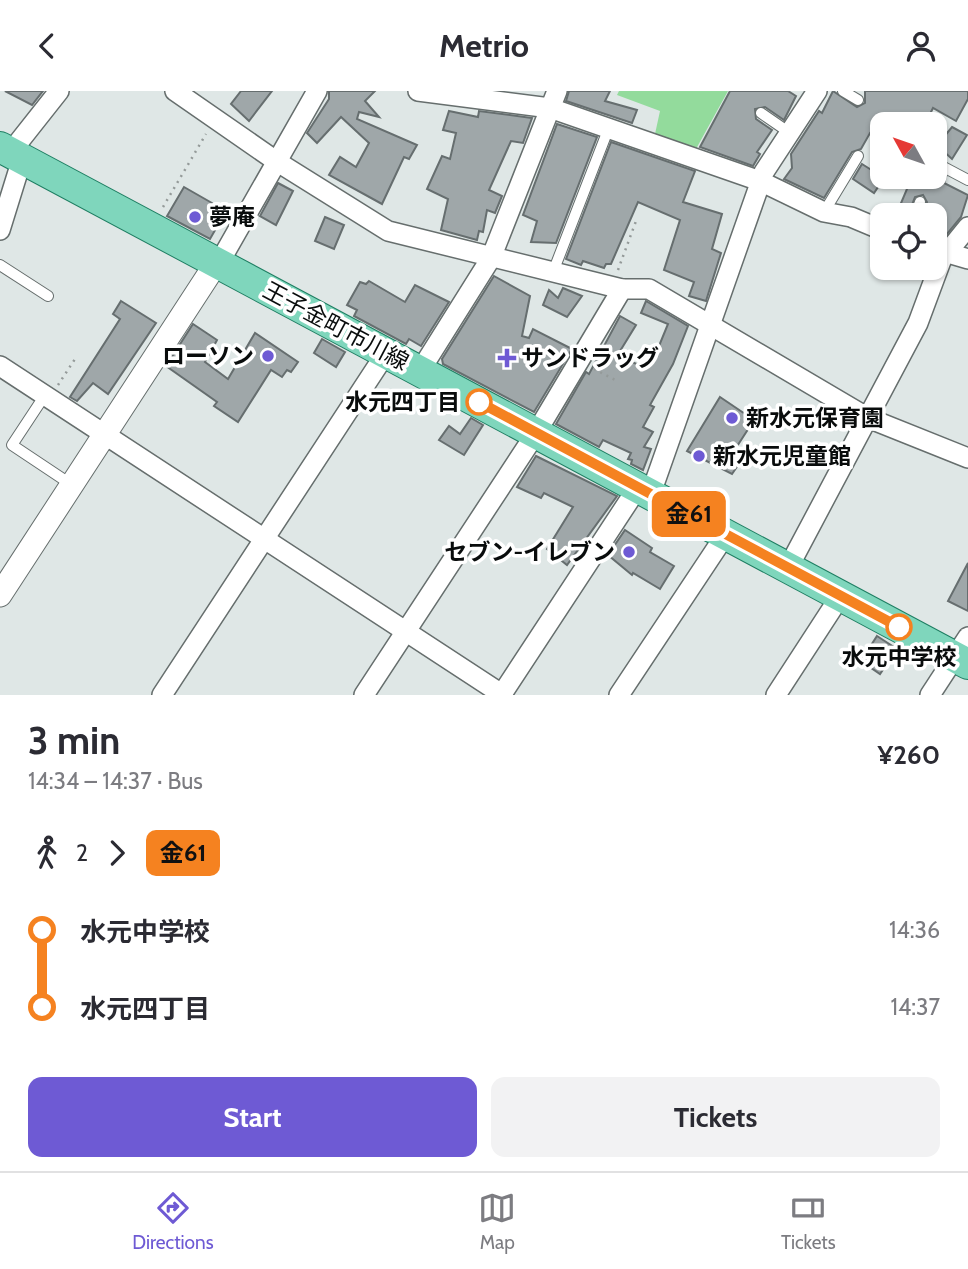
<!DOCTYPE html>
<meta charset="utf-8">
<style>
:root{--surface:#fff;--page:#f2f2f3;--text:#2b2b33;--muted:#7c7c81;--line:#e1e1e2;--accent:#6e5ad4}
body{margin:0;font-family:Cabin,"Noto Sans JP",sans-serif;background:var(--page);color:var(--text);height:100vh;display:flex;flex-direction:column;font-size:26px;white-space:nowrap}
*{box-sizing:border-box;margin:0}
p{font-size:23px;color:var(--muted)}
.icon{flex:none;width:38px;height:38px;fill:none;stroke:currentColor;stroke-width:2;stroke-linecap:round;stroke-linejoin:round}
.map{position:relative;height:604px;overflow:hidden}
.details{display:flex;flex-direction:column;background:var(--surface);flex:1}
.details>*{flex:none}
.badge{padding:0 14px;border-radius:10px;font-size:24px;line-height:46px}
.needle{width:46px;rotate:310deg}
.tools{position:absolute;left:870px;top:21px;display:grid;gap:14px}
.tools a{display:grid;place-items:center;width:77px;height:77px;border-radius:14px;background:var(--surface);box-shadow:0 2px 5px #0004;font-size:35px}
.map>.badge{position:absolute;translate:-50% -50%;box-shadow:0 0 0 4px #fff}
.legs{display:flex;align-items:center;gap:10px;height:77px;padding:0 28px;font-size:23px}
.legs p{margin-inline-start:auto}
.headline{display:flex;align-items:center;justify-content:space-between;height:119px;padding:0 28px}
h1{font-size:38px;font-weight:800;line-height:52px}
.button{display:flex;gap:14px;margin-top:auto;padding:14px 28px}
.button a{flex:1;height:80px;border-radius:14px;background:var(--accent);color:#fff;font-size:28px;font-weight:800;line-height:80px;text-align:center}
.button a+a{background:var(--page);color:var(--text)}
ul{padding:0 28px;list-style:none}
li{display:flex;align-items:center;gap:24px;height:77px;font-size:26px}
li i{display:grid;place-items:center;width:10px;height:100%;margin:0 9px;background:currentColor}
li i::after{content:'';width:18px;height:18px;margin:-9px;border:5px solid;border-radius:50%;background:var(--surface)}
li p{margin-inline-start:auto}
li:first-child i{background:linear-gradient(#0000 50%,currentColor 0)}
li:last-child i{background:linear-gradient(currentColor 50%,#0000 0)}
header{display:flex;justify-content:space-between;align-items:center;height:91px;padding:0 28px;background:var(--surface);font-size:32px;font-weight:800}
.menu{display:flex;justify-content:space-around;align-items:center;height:98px;border-top:2px solid var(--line);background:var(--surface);font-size:19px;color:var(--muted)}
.menu a{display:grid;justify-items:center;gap:4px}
.menu .current{color:var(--accent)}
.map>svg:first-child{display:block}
</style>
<header><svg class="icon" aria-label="back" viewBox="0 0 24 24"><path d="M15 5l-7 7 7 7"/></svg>Metrio<svg class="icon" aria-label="person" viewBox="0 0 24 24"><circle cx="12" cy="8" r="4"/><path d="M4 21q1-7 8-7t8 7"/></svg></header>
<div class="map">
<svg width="968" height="604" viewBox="0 0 968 604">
<rect width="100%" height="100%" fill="#dfe7e6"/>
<polygon fill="#93db9c" points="619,0 728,0 696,58 655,43 660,20 617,4"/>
<g fill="#9fa7a9" stroke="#666e6f" stroke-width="2">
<polygon points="5,0 43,0 32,14"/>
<polygon points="241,0 272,0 249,30 231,13"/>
<polygon points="329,0 375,0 365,10 379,26 359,21 357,28 417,54 409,68 404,66 382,113 329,84 340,66 356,76 369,52 341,26 317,52 307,42 329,8"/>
<polygon points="569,0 610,0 605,10 637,19 632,32 566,10"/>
<polygon points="730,0 788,0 796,5 784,29 765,16 755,18 756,28 772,39 757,61 760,63 753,75 700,56"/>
<polygon points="833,0 857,16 865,12 865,0 968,0 968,8 956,30 933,17 925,33 882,33 879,47 870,42 861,58 852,61 824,107 784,88 792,77 791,63 819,20 822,22"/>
<polygon points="449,20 478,26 479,20 532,27 523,52 511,50 489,99 502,105 495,122 487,119 483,141 479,140 477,149 441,139 448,108 427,98 442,65 450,68 456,42 443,39"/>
<polygon points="557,33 597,46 556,152 531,151 537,130 523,124"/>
<polygon points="952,36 967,44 952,68 941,58 945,53 943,47"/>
<polygon points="611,51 695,80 683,111 722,123 712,158 721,162 706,210 689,205 694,191 664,179 680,129 638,111 611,173 606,173 604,177 583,170 581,174 566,168"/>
<polygon points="862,73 884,87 874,102 853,88"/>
<polygon points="912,86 946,86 944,92 968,104 961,126 943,148 934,146 934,124 923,124 927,111 923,104 915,106 908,124 896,124"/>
<polygon points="278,92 293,100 276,134 260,125"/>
<polygon points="184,96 226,120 210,148 167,125"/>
<polygon points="325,126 344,134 334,158 315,150"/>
<polygon points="494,185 530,205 522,245 529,247 533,238 572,258 534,321 443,273 442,268"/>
<polygon points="369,190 405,211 415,194 449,211 421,255 409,248 406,253 354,225 357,219 347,214 360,191 366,193"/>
<polygon points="563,197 582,205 567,226 543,214 549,199 558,207"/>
<polygon points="121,210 156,232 108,303 93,292 77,310 70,306 120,228 113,223"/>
<polygon points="646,210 688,235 673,273 650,314 654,316 643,336 653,341 644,356 651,358 643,379 631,373 632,369 628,368 631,362 603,349 599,356 556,333 586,281 589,283 620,225 636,234 617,265 644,276 656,254 659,255 668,233 641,222"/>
<polygon points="193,233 217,249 205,271 228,288 255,242 298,271 291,281 287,279 282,286 271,279 238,331 214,315 217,311 166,275"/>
<polygon points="322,248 345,261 336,276 314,262"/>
<polygon points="720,306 754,329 734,360 743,367 732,383 687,360"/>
<polygon points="471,327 483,334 464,364 439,349 449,335 460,343"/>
<polygon points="536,365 617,405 567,474 547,458 573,416 544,402 541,407 517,396"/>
<polygon points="625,439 652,457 650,461 674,475 660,498 633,482 632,484 608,464"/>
<polygon points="968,472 968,520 948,510"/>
<polygon points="877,545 897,558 880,583 861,570"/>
</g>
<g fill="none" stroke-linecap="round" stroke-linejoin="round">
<defs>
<g id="service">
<polyline points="843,0 858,9"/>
<polyline points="761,22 790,42"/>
<polyline points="934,71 968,89"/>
<polyline points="824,121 858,65"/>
<polyline points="915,124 920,111"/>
<polyline points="0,174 48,205"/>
<polyline points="553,181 608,39"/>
<polyline points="45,304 12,354 72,394"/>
</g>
<g id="minor">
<polyline points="175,0 276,70 388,140 622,198 649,198 868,327 968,367"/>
<polyline points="418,0 550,17 760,90 824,121 851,126 882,139"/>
<polyline points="10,62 59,0"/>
<polyline points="0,139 22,68"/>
<polyline points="934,158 968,168"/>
<polyline points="946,163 968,136"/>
<polyline points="219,172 317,0"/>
<polyline points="0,275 503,604"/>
<polyline points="420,280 491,167 557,0"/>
<polyline points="651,402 764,81 817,0"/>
<polyline points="788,477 918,232 944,162"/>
<polyline points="502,603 638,396"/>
<polyline points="162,604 386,262"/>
<polyline points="364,604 536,342 622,198"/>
<polyline points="619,604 726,443"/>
<polyline points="776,604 841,504"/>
<polyline points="930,604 968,546"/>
</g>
<polyline id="tertiary" points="0,504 217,171"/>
<polyline id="primary" points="0,56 968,573"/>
</defs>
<use href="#service" stroke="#666e6d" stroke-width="12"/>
<use href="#minor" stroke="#666e6d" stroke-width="22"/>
<use href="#tertiary" stroke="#666e6d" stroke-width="25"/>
<use href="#primary" stroke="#1e7e62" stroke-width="32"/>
<g stroke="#949a99" stroke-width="2.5" stroke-dasharray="2 5" stroke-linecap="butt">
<polyline points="163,116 206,43"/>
<polyline points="618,179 636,130"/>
<polyline points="594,278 617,290"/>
<polyline points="58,294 75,268"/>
</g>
<use href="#service" stroke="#fff" stroke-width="10"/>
<use href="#minor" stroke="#fff" stroke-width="19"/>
<use href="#tertiary" stroke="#fff" stroke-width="23"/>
<use href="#primary" stroke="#7fd6bc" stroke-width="30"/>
</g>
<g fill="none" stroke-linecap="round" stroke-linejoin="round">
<defs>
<polyline id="line-1" points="479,311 899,536"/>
</defs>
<use href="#line-1" stroke="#fff" stroke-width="16"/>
<use href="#line-1" stroke="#f58220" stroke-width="10"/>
</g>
<g fill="#6e5ad4" stroke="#fff" stroke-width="2.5">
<circle cx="195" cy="126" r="7"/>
<circle cx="268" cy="265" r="7"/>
<path d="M503.5 256.5h7v7h7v7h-7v7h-7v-7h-7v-7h7z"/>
<circle cx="732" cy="327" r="7"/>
<circle cx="699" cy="365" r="7"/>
<circle cx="629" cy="461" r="7"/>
</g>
<g fill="#fff" stroke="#f58220" stroke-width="3.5">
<circle cx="479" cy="311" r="12"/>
<circle cx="899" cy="536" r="12"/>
</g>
<g text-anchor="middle" stroke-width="7" stroke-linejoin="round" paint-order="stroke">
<g font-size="23" font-weight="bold" fill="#090c0c" stroke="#fff" text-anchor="start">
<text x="209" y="134">夢庵</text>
<text x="254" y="273" text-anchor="end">ローソン</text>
<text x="521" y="275">サンドラッグ</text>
<text x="746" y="335">新水元保育園</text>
<text x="713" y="373">新水元児童館</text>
<text x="615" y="469" text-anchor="end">セブン-イレブン</text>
</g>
<g font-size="23" fill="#090c0c" stroke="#fff">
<text transform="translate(336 235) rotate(28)" y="8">王子金町市川線</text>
</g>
<g font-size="23" font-weight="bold" fill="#090c0c" stroke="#fff" text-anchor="end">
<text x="460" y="319">水元四丁目</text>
<text x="899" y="574" text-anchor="middle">水元中学校</text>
</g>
</g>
</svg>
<div class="tools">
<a><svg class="needle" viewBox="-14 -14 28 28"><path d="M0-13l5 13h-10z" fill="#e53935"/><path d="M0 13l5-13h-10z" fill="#7c7c81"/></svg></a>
<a><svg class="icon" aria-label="locate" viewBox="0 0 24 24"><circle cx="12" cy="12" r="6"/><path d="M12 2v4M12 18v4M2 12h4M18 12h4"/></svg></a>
</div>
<b class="badge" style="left:689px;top:423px;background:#f58220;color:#111">金61</b>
</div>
<section class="details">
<div class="headline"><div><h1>3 min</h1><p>14:34 – 14:37 · Bus</p></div><b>¥260</b></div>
<div class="legs"><svg class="icon" aria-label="walk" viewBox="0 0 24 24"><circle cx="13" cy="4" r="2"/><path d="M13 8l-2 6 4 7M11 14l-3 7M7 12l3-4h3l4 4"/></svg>2<svg class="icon" aria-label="forward" viewBox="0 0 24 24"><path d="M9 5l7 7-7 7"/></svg><b class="badge" style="background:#f58220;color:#111">金61</b></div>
<ul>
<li><i style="color:#f58220"></i><b>水元中学校</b><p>14:36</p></li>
<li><i style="color:#f58220"></i><b>水元四丁目</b><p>14:37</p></li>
</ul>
<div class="button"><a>Start</a><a>Tickets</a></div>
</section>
<nav class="menu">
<a class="current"><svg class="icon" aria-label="directions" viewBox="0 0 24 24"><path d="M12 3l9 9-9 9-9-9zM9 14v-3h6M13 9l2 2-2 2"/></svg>Directions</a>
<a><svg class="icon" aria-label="map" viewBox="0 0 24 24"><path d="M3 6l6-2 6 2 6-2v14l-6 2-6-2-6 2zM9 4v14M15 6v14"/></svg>Map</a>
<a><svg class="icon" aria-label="tickets" viewBox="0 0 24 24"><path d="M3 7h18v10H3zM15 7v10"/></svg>Tickets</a>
</nav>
